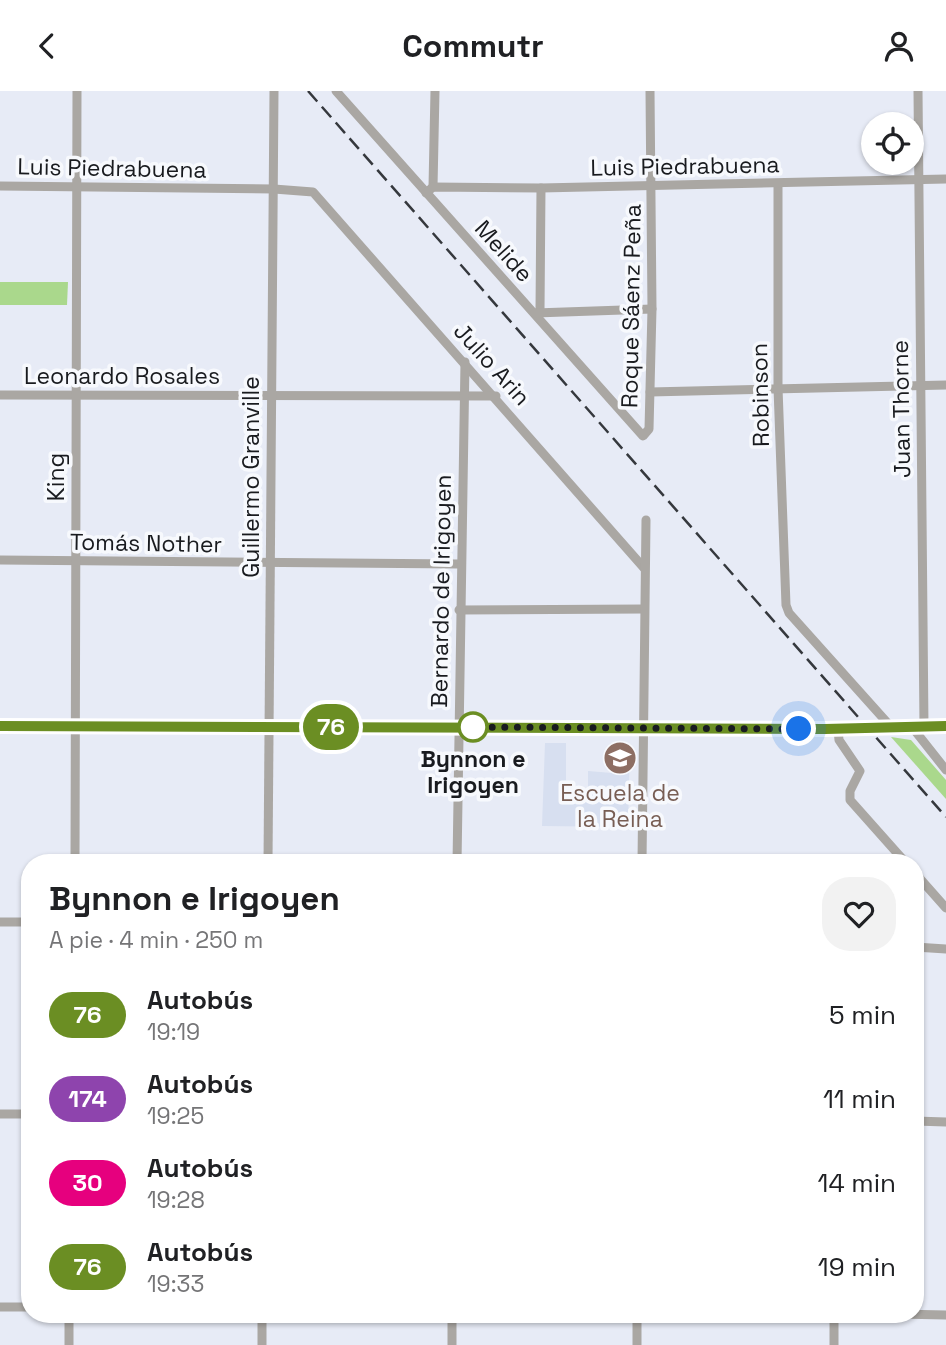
<!DOCTYPE html>
<html lang="es">
<meta charset="utf-8">
<style>
:root{--surface:#fff;--page:#f2f2f2;--text:#202124;--muted:#757577}
body{margin:0;font-family:"Space Grotesk",sans-serif;background:var(--page);color:var(--text);height:100vh;display:flex;flex-direction:column;font-size:26px;white-space:nowrap}
*{box-sizing:border-box;margin:0}
p{font-size:23px;color:var(--muted)}
.icon{flex:none;width:38px;height:38px;fill:none;stroke:currentColor;stroke-width:2;stroke-linecap:round;stroke-linejoin:round}
.map{position:relative;flex:1;overflow:hidden}
.drawer{position:absolute;left:21px;top:763px;width:903px;height:469px;display:flex;flex-direction:column;background:var(--surface);border-radius:28px;box-shadow:0 2px 5px #0004}
.drawer>*{flex:none}
.badge{padding:0 14px;border-radius:23px;font-size:24px;line-height:46px}
.fabs{position:absolute;left:861px;top:21px;display:grid;gap:14px}
.fabs a{display:grid;place-items:center;width:63px;height:63px;border-radius:50%;background:var(--surface);box-shadow:0 2px 5px #0004;font-size:35px}
.you{position:absolute;width:35px;height:35px;margin:-18px;border:5px solid #fff;border-radius:50%;background:#1a73e8;box-shadow:0 0 0 10px #1a73e833}
.map>.badge{position:absolute;translate:-50% -50%;box-shadow:0 0 0 4px #fff}
.round{display:grid;place-items:center;flex:none;width:74px;height:74px;border-radius:28px;background:var(--page)}
.summary{display:flex;align-items:center;justify-content:space-between;height:119px;padding:0 28px}
h1{font-size:33px;font-weight:600;line-height:52px}
ul{padding:0;list-style:none}
li{display:flex;align-items:center;gap:21px;height:84px;padding:0 28px}
li div{flex:1}
li b{display:block;font-size:26px}
li em{font-style:normal}
li .badge{min-width:77px;font-weight:700;text-align:center}
header{display:flex;justify-content:space-between;align-items:center;height:91px;padding:0 28px;background:var(--surface);font-size:32px;font-weight:600}
.map>svg:first-child{display:block}
</style>
<header><svg class="icon" aria-label="back" viewBox="0 0 24 24"><path d="M15 5l-7 7 7 7"/></svg>Commutr<svg class="icon" aria-label="person" viewBox="0 0 24 24"><circle cx="12" cy="8" r="4"/><path d="M4 21q1-7 8-7t8 7"/></svg></header>
<div class="map">
<svg width="946" height="1254" viewBox="0 0 946 1254">
<rect width="100%" height="100%" fill="#e7ebf6"/>
<polygon fill="#d7dff0" points="545,652 566,652 566,702 588,704 588,680 612,682 610,652 630,654 628,736 542,735"/>
<g fill="#aad88c">
<polygon points="0,191 68,191 67,214 0,214"/>
<polygon points="891,646 911,649 946,689 946,708"/>
</g>
<g fill="none" stroke-linecap="round" stroke-linejoin="round">
<g stroke="#aaa7a3" stroke-width="9">
<polyline points="336,0 643,345 649,338 652,218 650,0"/>
<polyline points="918,0 924,636"/>
<polyline points="778,93 778,297 786,514 789,522 892,637"/>
<polyline points="0,95 274,98 313,101 644,477"/>
<polyline points="433,96 435,0"/>
<polyline points="426,102 433,96 541,97 946,88"/>
<polyline points="540,220 541,97"/>
<polyline points="535,222 652,218"/>
<polyline points="650,301 946,294"/>
<polyline points="0,304 496,305"/>
<polyline points="0,469 459,473"/>
<polyline points="459,519 644,518"/>
<polyline points="0,635 825,638 946,635"/>
<polyline points="912,636 946,679"/>
<polyline points="838,638 839,649 860,680 850,700 850,709 906,772"/>
<polyline points="75,772 77,0"/>
<polyline points="268,772 274,0"/>
<polyline points="457,772 465,271"/>
<polyline points="642,772 646,429"/>
<polyline points="915,782 946,817"/>
<polyline points="0,831 30,831"/>
<polyline points="915,856 946,858"/>
<polyline points="0,1023 30,1023"/>
<polyline points="915,1030 946,1031"/>
<polyline points="0,1216 30,1216"/>
<polyline points="897,1223 946,1224"/>
<polyline points="69,1254 69,1223"/>
<polyline points="262,1254 262,1223"/>
<polyline points="452,1254 452,1223"/>
<polyline points="637,1254 637,1223"/>
<polyline points="834,1254 834,1223"/>
</g>
<polyline stroke="#35383d" stroke-width="2.5" stroke-dasharray="14 7" stroke-linecap="butt" points="308,0 946,726"/>
</g>
<g fill="none" stroke-linecap="round" stroke-linejoin="round">
<defs>
<polyline id="line" points="0,635 825,638 946,635"/>
</defs>
<use href="#line" stroke="#fff" stroke-width="16"/>
<use href="#line" stroke="#6b8e23" stroke-width="10"/>
<polyline stroke="#191b1f" stroke-width="7" stroke-dasharray="0 12.6" points="473,636 470,636 799,638"/>
</g>
<defs>
<symbol id="school-disc" viewBox="-11 -11 22 22"><circle r="9.5" fill="#8d6e63" stroke="#f7f9fd"/><path d="M0-5L7-2L0 1L-7-2ZM-4 1L0 2.5L4 1V4Q0 6-4 4Z" fill="#fff"/></symbol>
</defs>
<g fill-rule="evenodd">
<use href="#school-disc" x="601" y="648" width="38" height="38"/>
</g>
<circle fill="#fff" stroke="#6b8e23" stroke-width="3.5" cx="473" cy="636" r="14"/>
<g text-anchor="middle" stroke-width="7" stroke-linejoin="round" paint-order="stroke">
<g font-size="23" fill="#191b1f" stroke="#f7f9fd">
<text transform="translate(685 75) rotate(-1)" y="8">Luis Piedrabuena</text>
<text transform="translate(112 77) rotate(1)" y="8">Luis Piedrabuena</text>
<text transform="translate(504 160) rotate(48)" y="8">Melide</text>
<text transform="translate(631 215) rotate(-89)" y="8">Roque Sáenz Peña</text>
<text transform="translate(492 273) rotate(48)" y="8">Julio Arin</text>
<text x="122" y="293">Leonardo Rosales</text>
<text transform="translate(760 304) rotate(-91)" y="8">Robinson</text>
<text transform="translate(901 318) rotate(-91)" y="8">Juan Thorne</text>
<text transform="translate(56 386) rotate(-90)" y="8">King</text>
<text transform="translate(251 386) rotate(-90)" y="8">Guillermo Granville</text>
<text transform="translate(146 452) rotate(1)" y="8">Tomás Nother</text>
<text transform="translate(441 500) rotate(-89)" y="8">Bernardo de Irigoyen</text>
</g>
<g font-size="23" font-weight="bold" fill="#191b1f" stroke="#f7f9fd">
<text x="473" y="676">Bynnon e<tspan x="473" dy="26">Irigoyen</tspan></text>
</g>
<g font-size="23" fill="#785e54" stroke="#f7f9fd">
<text x="620" y="710">Escuela de<tspan x="620" dy="26">la Reina</tspan></text>
</g>
</g>
</svg>
<div class="fabs">
<a><svg class="icon" aria-label="locate" viewBox="0 0 24 24"><circle cx="12" cy="12" r="6"/><path d="M12 2v4M12 18v4M2 12h4M18 12h4"/></svg></a>
</div>
<div class="you" style="left:799px;top:638px"></div>
<b class="badge" style="left:331px;top:636px;background:#6b8e23;color:#fff">76</b>
<section class="drawer">
<div class="summary"><div><h1>Bynnon e Irigoyen</h1><p>A pie · 4 min · 250 m</p></div><a class="round"><svg class="icon" aria-label="heart" viewBox="0 0 24 24"><path d="M12 20l-8-8c-3-5 5-10 8-4 3-6 11-1 8 4z"/></svg></a></div>
<ul>
<li><span class="badge" style="background:#6b8e23;color:#fff">76</span><div><b>Autobús</b><p>19:19</p></div><em>5 min</em></li>
<li><span class="badge" style="background:#8e44ad;color:#fff">174</span><div><b>Autobús</b><p>19:25</p></div><em>11 min</em></li>
<li><span class="badge" style="background:#e6007e;color:#fff">30</span><div><b>Autobús</b><p>19:28</p></div><em>14 min</em></li>
<li><span class="badge" style="background:#6b8e23;color:#fff">76</span><div><b>Autobús</b><p>19:33</p></div><em>19 min</em></li>
</ul>
</section>
</div>
